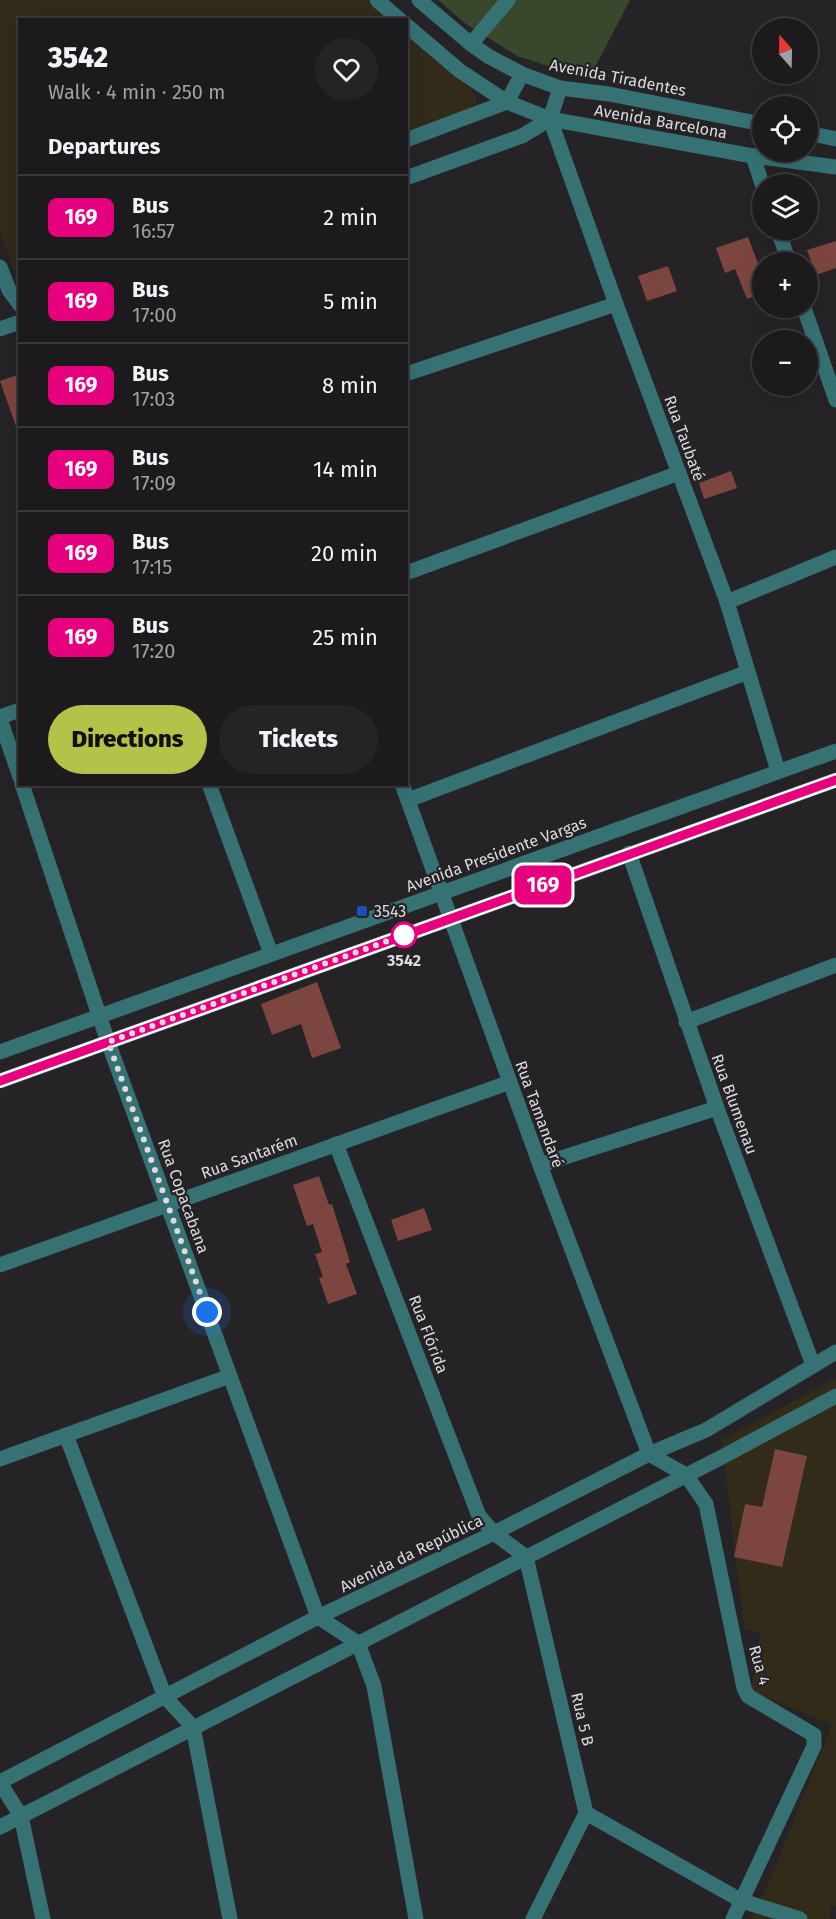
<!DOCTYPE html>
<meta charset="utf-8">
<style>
:root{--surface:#1c1a1d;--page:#252326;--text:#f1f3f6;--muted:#a0a1a4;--line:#3a383b;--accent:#b5c249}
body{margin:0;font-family:"Fira Sans",sans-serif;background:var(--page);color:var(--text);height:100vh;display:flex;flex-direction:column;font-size:22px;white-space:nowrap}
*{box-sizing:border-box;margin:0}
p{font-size:20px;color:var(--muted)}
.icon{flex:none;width:33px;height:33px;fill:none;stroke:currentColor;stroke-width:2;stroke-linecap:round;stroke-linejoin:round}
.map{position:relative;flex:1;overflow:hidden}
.panel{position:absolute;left:18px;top:18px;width:390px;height:768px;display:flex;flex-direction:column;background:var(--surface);border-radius:0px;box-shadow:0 6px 24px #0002,0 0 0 2px var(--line)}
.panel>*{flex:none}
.badge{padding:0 12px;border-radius:9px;font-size:21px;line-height:39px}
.needle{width:39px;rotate:340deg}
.controls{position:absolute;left:752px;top:18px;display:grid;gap:12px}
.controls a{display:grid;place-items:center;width:66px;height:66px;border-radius:50%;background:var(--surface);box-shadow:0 6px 24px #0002,0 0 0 2px var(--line);font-size:30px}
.you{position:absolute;width:30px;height:30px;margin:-15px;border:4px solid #fff;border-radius:50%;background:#1a73e8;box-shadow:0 0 0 9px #1a73e833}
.map>.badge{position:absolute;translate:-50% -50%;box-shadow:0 0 0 3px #fff}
h2{padding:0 30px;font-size:22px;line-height:54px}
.round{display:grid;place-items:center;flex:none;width:63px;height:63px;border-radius:32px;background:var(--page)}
.summary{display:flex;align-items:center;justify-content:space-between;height:102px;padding:0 30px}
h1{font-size:28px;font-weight:800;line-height:45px}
.cta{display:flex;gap:12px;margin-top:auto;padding:12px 30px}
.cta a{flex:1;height:69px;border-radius:36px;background:var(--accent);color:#111;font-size:24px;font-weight:800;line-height:69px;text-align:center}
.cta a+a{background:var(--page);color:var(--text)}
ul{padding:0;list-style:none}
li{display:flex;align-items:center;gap:18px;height:84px;padding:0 30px;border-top:2px solid var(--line)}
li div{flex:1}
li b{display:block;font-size:22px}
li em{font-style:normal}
li .badge{min-width:66px;font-weight:700;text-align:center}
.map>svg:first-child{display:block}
</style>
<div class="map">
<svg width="836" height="1919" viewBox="0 0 836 1919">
<rect width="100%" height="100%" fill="#262327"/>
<g fill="#322b1a">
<polygon points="0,0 365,0 389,19 20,20 19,271 14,270 0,233"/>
<polygon points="407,34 464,82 477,98 475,107 407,136"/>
<polygon points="836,1378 836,1907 831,1905 830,1919 751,1919 768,1885 832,1725 751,1691 761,1633 744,1629 722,1440"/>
</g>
<polygon fill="#39482c" points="438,0 630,0 591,75 564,71 517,56 466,24"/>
<g fill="#7d453f">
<polygon points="748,237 762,274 762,293 747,299 735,269 725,273 716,248"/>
<polygon points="836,241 836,268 816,275 807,250"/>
<polygon points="668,266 677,291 647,301 638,276"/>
<polygon points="20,374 20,432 18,432 0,381"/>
<polygon points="731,471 737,488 704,499 699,483"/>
<polygon points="317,982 341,1048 312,1058 301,1024 272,1035 261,1004"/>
<polygon points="319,1176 329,1205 332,1204 350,1262 346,1264 357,1294 328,1304 319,1278 323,1277 315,1254 322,1252 313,1224 307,1226 293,1185"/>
<polygon points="424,1208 432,1230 398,1241 391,1220"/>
<polygon points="775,1449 807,1456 782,1567 734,1557 745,1504 762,1507"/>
</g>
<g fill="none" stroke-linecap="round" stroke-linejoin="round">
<g stroke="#367274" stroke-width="15">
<polyline points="377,0 400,20"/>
<polyline points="419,0 471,44 488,56 522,74 560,88 609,94 762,124"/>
<polyline points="406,25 460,71 507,102 550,119 753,156 836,167"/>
<polyline points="471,44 508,0"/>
<polyline points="550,119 616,304 727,602 778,771"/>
<polyline points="807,133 836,139"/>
<polyline points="406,140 507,102 522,74"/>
<polyline points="753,156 762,184"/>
<polyline points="406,178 522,136 550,119 560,88"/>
<polyline points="778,230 789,262"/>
<polyline points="0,267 9,290 20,305"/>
<polyline points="804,308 836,400"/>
<polyline points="0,329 20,322"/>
<polyline points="406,374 616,304"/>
<polyline points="406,573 679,473"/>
<polyline points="727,602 836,557"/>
<polyline points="0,717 20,710"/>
<polyline points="0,719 20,777"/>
<polyline points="22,784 108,1042 318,1617 358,1643 374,1686 416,1919"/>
<polyline points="209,784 271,954"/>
<polyline points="402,784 540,1165 649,1454"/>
<polyline points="408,800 748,672"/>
<polyline points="629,853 717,1108 813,1365"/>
<polyline points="686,1022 836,965"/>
<polyline points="0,1052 836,751"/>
<polyline points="0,1081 836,780"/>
<polyline points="336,1144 479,1516 494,1533 526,1557 586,1813 533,1919"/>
<polyline points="540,1165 717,1108"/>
<polyline points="0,1265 510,1082"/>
<polyline points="66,1435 165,1697 193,1727 230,1919"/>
<polyline points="649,1454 686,1475 706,1504 744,1688 748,1696 814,1735 814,1746 733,1919"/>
<polyline points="0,1459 230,1376"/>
<polyline points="0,1782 318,1617 494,1533 649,1454 706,1430 836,1352"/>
<polyline points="0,1783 21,1816 43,1919"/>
<polyline points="586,1813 742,1901 800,1919"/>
<polyline points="0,1827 722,1457 836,1396"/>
</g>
</g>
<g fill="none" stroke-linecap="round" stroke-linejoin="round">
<defs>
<polyline id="line" points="0,1081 836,780"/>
</defs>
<use href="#line" stroke="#fff" stroke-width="14"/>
<use href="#line" stroke="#e6007e" stroke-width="9"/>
<polyline stroke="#dddbde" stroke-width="6" stroke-dasharray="0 10.8" points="207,1312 108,1042 407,934 404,935"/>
</g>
<rect fill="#1a4fb4" stroke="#262327" stroke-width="2" x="356" y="905" width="12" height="12" rx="3"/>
<circle fill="#fff" stroke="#e6007e" stroke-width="3" cx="404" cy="935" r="12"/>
<g text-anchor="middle" stroke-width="4.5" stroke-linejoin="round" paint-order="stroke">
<g font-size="16" fill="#dddbde" stroke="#262327">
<text transform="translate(618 77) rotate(11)" y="6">Avenida Tiradentes</text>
<text transform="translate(661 121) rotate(10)" y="6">Avenida Barcelona</text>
<text transform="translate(685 438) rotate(70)" y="6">Rua Taubaté</text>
<text transform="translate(496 854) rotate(-20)" y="6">Avenida Presidente Vargas</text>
<text transform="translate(735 1104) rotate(70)" y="6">Rua Blumenau</text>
<text transform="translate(540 1114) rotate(70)" y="6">Rua Tamandaré</text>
<text transform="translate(249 1156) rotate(-20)" y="6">Rua Santarém</text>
<text transform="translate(184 1196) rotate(70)" y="6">Rua Copacabana</text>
<text transform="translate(429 1334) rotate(69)" y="6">Rua Flórida</text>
<text transform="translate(411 1553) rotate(-26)" y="6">Avenida da República</text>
<text transform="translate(760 1665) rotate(74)" y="6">Rua 4</text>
<text transform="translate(583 1719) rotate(77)" y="6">Rua 5 B</text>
</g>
<g font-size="16" fill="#dddbde" stroke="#262327" text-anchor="start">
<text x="374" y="917">3543</text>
</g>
<g font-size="16" font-weight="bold" fill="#dddbde" stroke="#262327">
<text x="404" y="966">3542</text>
</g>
</g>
</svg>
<div class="controls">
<a><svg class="needle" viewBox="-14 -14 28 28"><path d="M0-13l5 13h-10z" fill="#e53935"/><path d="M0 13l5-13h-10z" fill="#a0a1a4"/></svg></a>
<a><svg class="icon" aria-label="locate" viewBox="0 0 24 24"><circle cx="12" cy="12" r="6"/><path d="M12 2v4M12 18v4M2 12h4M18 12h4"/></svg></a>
<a><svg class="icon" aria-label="layers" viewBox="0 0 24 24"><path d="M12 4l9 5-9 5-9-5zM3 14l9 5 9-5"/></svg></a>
<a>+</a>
<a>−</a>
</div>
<div class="you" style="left:207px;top:1312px"></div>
<b class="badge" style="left:543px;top:885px;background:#e6007e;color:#fff">169</b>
<section class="panel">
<div class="summary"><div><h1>3542</h1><p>Walk · 4 min · 250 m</p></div><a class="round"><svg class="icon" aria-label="heart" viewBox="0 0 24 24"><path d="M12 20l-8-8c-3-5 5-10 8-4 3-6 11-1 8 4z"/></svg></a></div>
<h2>Departures</h2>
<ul>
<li><span class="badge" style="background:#e6007e;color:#fff">169</span><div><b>Bus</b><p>16:57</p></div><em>2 min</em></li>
<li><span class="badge" style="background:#e6007e;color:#fff">169</span><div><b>Bus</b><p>17:00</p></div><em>5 min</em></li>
<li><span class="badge" style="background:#e6007e;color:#fff">169</span><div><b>Bus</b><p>17:03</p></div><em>8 min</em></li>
<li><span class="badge" style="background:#e6007e;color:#fff">169</span><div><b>Bus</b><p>17:09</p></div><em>14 min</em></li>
<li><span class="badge" style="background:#e6007e;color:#fff">169</span><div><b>Bus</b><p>17:15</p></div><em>20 min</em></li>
<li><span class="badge" style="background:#e6007e;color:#fff">169</span><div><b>Bus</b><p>17:20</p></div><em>25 min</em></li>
</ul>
<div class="cta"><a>Directions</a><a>Tickets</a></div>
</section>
</div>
